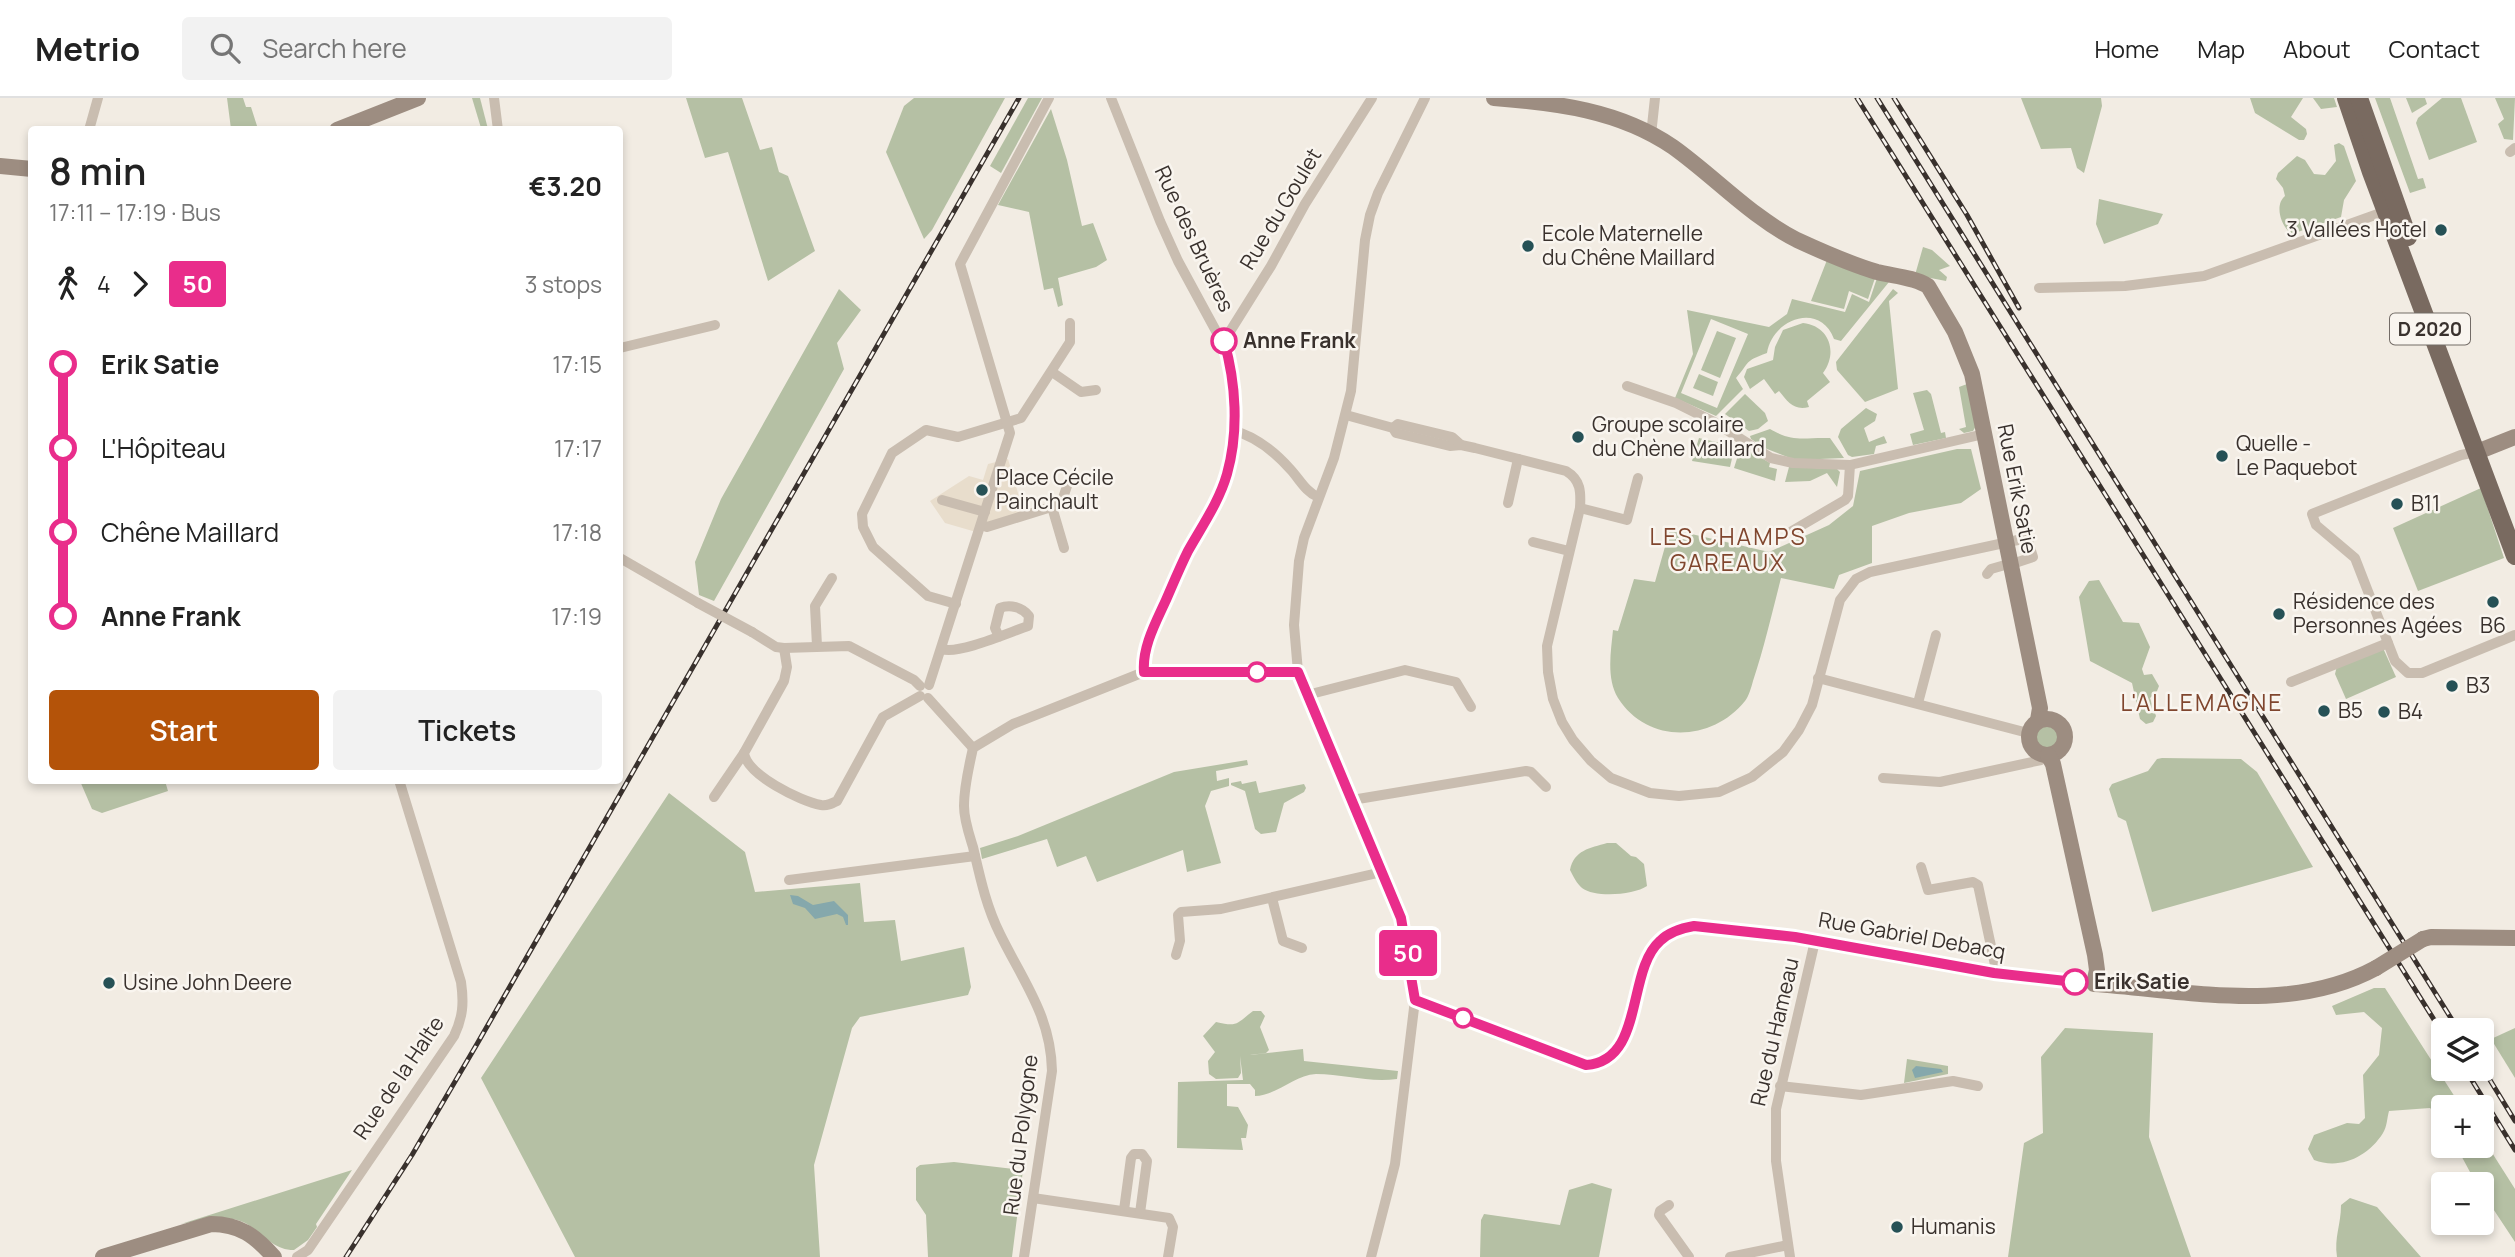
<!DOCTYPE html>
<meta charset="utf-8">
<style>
:root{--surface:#fff;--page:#f2f2f2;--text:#222;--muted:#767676;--line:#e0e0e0;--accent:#b45309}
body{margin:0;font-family:Manrope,sans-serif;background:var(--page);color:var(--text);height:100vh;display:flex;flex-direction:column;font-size:26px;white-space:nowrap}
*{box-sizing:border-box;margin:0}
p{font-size:23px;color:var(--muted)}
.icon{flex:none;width:38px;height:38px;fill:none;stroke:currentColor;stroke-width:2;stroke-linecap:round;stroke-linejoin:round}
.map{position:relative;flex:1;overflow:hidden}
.details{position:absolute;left:28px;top:28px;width:595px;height:658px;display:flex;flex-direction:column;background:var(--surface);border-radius:7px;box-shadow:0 4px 10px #0003}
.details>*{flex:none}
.badge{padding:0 14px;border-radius:5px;font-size:24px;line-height:46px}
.buttons{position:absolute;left:2431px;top:920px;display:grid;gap:14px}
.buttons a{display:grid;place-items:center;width:63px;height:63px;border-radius:7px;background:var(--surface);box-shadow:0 4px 10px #0003;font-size:35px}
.map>.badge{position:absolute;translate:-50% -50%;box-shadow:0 0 0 4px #fff}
.legs{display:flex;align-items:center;gap:10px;height:77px;padding:0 21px;font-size:23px}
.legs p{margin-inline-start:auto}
.headline{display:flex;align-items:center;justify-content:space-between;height:119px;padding:0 21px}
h1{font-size:38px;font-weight:600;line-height:52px}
.primary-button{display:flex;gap:14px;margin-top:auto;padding:14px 21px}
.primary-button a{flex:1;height:80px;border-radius:7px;background:var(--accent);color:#fff;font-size:28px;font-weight:600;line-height:80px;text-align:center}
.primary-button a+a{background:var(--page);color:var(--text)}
ul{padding:0 21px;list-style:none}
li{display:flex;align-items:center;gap:24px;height:84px;font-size:26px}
li i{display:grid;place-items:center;width:10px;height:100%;margin:0 9px;background:currentColor}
li i::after{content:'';width:18px;height:18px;margin:-9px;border:5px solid;border-radius:50%;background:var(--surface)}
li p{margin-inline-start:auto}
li:first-child i{background:linear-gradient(#0000 50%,currentColor 0)}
li:last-child i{background:linear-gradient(currentColor 50%,#0000 0)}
header{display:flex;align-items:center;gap:42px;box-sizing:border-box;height:98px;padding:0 35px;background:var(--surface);border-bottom:2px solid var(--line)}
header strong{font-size:33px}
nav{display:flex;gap:38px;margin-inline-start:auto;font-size:24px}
.search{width:490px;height:63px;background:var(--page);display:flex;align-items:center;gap:18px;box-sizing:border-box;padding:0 24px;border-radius:7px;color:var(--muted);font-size:26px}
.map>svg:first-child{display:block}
</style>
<header>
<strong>Metrio</strong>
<div class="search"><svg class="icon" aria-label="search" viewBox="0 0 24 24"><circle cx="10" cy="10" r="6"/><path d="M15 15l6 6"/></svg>Search here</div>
<nav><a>Home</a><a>Map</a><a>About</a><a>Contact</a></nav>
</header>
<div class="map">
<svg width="2515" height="1159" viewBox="0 0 2515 1159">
<rect width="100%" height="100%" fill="#f2ece3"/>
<g fill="#b5c0a4" fill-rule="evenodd">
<polygon points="227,0 243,0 246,9 251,9 258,31 231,31"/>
<polygon points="472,0 480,0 488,31 481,30"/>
<polygon points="686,0 742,0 760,52 772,49 779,74 788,78 815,153 768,183 728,54 705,60"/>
<polygon points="914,0 1005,0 932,132 924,141 886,54 904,8"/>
<polygon points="1028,0 1042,0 1001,75 990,68"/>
<polygon points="2021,0 2101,0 2102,8 2084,75 2077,70 2071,50 2041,51"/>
<polygon points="2250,0 2303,0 2291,19 2306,31 2307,36 2304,42 2299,42 2255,15"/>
<polygon points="2313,0 2334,0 2337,9 2321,11"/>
<polygon points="2375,0 2390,0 2418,81 2423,80 2426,90 2410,95"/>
<polygon points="2406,0 2425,0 2427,6 2412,15"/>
<polygon points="2442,0 2461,0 2477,44 2429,62 2416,25 2418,20"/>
<polygon points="2495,0 2515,0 2513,42 2504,41 2498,26 2504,21"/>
<polygon points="1051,11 1067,62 1082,128 1093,125 1107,162 1096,169 1058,180 1063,207 1058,209 1053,190 1044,192 1029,114 998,107"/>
<path d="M2339 45 2344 48 2356 83 2344 102 2341 119 2292 136C2281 129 2274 107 2285 98L2283 90 2276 81 2278 75 2297 58 2305 62 2314 76 2325 77 2336 63 2334 47Z"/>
<polygon points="2099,101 2163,116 2158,126 2104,146 2096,126"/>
<polygon points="1923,149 1932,152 1950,168 1939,172 1947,179 1946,183 1915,177"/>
<polygon points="1827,162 1875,180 1868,201 1849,193 1844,211 1811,203"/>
<path d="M1877 180 1889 184 1841 243 1834 241C1820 204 1773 220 1767 255 1743 264 1751 263 1736 280L1743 291 1716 318 1675 300 1693 256 1687 212 1769 229 1787 216 1792 201 1845 214 1852 196 1869 204ZM1711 221 1748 236 1717 310 1681 295Z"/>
<polygon points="839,191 861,212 837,245 844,271 714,503 699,497 695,464 721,401"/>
<polygon points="1893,191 1898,195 1889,203 1898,291 1865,304 1837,272 1836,264"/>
<path d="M1803 225C1830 228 1838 255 1823 275L1830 284 1807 303 1809 309C1794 313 1788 304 1779 293L1775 296 1764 281 1750 291 1744 279 1747 271 1773 262 1775 249 1783 232Z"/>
<polygon points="1717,233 1736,240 1720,280 1701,272"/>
<polygon points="1699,276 1718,284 1713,298 1693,290"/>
<polygon points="1967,286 1976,328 1973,333 1964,335 1959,331 1966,329 1959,289"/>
<polygon points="1927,292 1931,296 1941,335 1945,334 1946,340 1913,347 1910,336 1924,332 1913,295"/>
<polygon points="1745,296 1765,315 1768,323 1758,331 1749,333 1725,316"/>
<polygon points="1866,310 1877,316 1875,323 1864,330 1869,344 1884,338 1887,345 1876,348 1874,356 1852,359 1848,357 1838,339 1841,331"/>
<path d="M1770 331C1794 345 1804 339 1830 340L1844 360 1795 362 1767 351 1751 341 1750 338Z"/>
<polygon points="1699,340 1733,348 1734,352 1730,369 1692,363"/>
<polygon points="1741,348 1770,365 1769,369 1777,371 1775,383 1734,370"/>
<path d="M1957 351H1971L1981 391 1961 405 1909 415 1872 428V465L1839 477 1834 491 1781 480C1772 515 1764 550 1753 583 1751 590 1749 598 1745 603 1712 644 1648 647 1618 600 1606 580 1611 553 1613 532L1618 533 1634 481 1655 484 1670 431 1769 454 1829 427 1853 408 1860 373Z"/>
<polygon points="1789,369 1837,371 1840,374 1837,389 1827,375 1810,383 1785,384"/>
<polygon points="2481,390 2504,460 2418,493 2393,430"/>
<polygon points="2099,482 2123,524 2139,525 2150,549 2142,571 2144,577 2152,576 2159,588 2157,593 2150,600 2156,618 2153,624 2146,626 2140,621 2132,585 2090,563 2079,499 2089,483"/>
<polygon points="2383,550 2396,579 2346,601 2335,576 2337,568"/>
<circle cx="2047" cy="638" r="12"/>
<polygon points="2162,660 2241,661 2257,674 2313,769 2152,814 2126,723 2118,719 2109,691 2112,686 2148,673 2157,661"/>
<polygon points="1247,662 1248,667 1216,673 1217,683 1229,680 1229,688 1211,693 1205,708 1221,765 1187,774 1183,752 1097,784 1086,758 1057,769 1047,741 982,761 980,750 1018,738 1174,674"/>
<polygon points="80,683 165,683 168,693 102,715 92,711"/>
<polygon points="1241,683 1242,686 1256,683 1259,695 1304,686 1306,690 1304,694 1284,705 1276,734 1261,736 1255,731 1245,693 1231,687 1231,685"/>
<polygon points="669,695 745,754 755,794 860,785 864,824 895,822 901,863 964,849 971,889 968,897 860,919 852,930 814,1067 820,1159 575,1159 481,980"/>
<path d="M1607 745H1616L1631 758 1636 759 1644 766 1647 788C1634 797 1595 800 1582 790 1577 786 1573 778 1570 772 1574 752 1590 750 1607 745Z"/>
<path d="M2374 890H2385L2462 1010H2443V1022L2430 1010 2389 1013C2387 1020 2387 1029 2383 1035 2368 1059 2340 1072 2314 1062L2308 1051 2314 1037 2347 1025 2359 1026 2365 1020 2363 977 2379 957 2382 930 2364 914 2336 917 2332 908Z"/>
<path d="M1253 913H1261L1265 918 1260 929 1269 952 1266 955 1250 957 1303 951 1304 963 1398 973 1397 981C1369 985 1344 976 1316 976 1294 977 1278 997 1255 998V992L1250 986H1227V1008L1238 1009 1248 1027 1246 1040H1241L1243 1052 1177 1050 1178 984 1243 982 1240 958 1241 975 1238 980 1216 981 1209 976 1208 963 1215 954 1203 938 1216 924C1238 929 1236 926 1253 913Z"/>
<polygon points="2065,930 2153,935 2149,1039 2191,1159 2008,1159 2024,1045 2043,1035 2041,959"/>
<polygon points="2515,930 2515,980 2491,941"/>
<polygon points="1907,961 1948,968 1948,976 1904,985"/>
<polygon points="2482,1039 2515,1091 2515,1144 2482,1094 2482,1087 2477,1087 2456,1048 2482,1048"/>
<polygon points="954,1064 1023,1072 1012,1159 928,1159 926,1117 916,1102 916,1070 920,1067"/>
<path d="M352 1072 316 1126 317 1129 308 1142 294 1152C273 1152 264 1136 247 1126 227 1115 202 1123 181 1126Z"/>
<polygon points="1592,1085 1612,1091 1599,1159 1480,1159 1481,1122 1484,1116 1560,1127 1569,1092"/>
<path d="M2350 1100 2377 1109 2421 1159H2337C2334 1139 2341 1127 2341 1107Z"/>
</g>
<polygon fill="#e8ddcc" points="1008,361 1025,419 976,434 945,425 930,403 969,378 983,382 988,366"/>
<g fill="#85a8ac">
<polygon points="790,797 798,798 813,807 834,803 848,817 848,827 846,827 843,819 837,816 815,821 805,810 793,806"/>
<polygon points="1916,968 1941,971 1943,974 1915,980 1912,972"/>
</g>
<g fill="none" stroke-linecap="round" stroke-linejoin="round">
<g stroke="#c9bdb0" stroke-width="10">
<polyline points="494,0 498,32"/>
<path d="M1111 0 1160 123 1178 163 1216 233C1233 253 1235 283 1234 309 1232 331 1233 356 1226 378 1217 405 1201 429 1188 454 1178 473 1170 493 1161 513 1153 532 1143 553 1144 574"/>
<polyline points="89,32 98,0"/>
<polyline points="1651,37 1655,0"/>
<polyline points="2510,54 2515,50"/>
<polyline points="2039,190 2125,188 2204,178 2389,112"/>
<polyline points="1224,243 1271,168 1305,106 1372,0"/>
<polyline points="620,250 715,227"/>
<polyline points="1052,274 1081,294 1096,292"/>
<polyline points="1627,288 1676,305 1714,324 1771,360 1793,365 1850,367 1984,336"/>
<path d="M1346 317 1393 330 1396 335 1450 348 1461 347 1475 350 1566 373C1581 382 1581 394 1580 410L1547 548 1548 574 1553 601 1562 624 1573 642 1591 663 1611 680 1650 695 1679 698 1719 694 1752 679 1783 654 1799 632 1812 607 1840 502 1856 481 1870 474 2027 440 2033 459 2018 464"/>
<polyline points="1393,330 1398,326 1452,339 1461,347"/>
<path d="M1232 332C1255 338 1276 355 1291 372 1300 382 1306 394 1318 399"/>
<polyline points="2477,354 2461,357 2312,416 2316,427 2355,460 2395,563 2408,575 2422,575 2515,537"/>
<polyline points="942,402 985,414"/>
<polyline points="1508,405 1518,361"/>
<polyline points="1052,409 1064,450"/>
<polyline points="1580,410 1627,422 1638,380"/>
<polyline points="981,427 987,429 1061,406 1068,385"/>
<polyline points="1792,433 1845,402 1848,398 1850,367"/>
<polyline points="1533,444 1569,453"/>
<polyline points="620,460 698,505"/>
<polyline points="1987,476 1991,471 2005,467"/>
<polyline points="956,506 928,498 873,449 863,429 862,416 892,355 926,332 958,339 1021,320 1070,244 1070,225"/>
<polyline points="752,534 776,549 784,550 849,548 914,582 920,588"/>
<polyline points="817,548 815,508 832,480"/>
<path d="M784 550 787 569 784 583 744 655C747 677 800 703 821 707 827 708 831 706 837 703L883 619 920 598"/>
<path d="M942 551C958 557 1010 534 1028 528L1029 518C1022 509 1010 506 1000 510L995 530 999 539"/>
<polyline points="1818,580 2028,635"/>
<polyline points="2291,584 2388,545"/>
<polyline points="929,587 1010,335 960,166 1049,0"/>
<polyline points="1307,597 1405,572 1456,584 1471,609"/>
<polyline points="928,600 973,650"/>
<polyline points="1918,605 1936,537"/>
<polyline points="1883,680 1940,684 2041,662 2046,657"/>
<polyline points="714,699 744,655"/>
<polyline points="1352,702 1526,673 1531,674 1546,689"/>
<polyline points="1921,769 1928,792 1973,784 1978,787 1995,867 1994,875"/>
<polyline points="789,782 975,758"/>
<polyline points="1272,800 1283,843 1302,850"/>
<polyline points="1176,857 1180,843 1178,817 1181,814 1221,811 1382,774"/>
<path d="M1415 902 1586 967C1645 963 1626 873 1659 843 1669 834 1682 830 1694 828L1795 839 1994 875 2094 886"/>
<polyline points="1780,988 1861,997 1953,983 1978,988"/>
<polyline points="1033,1100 1169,1120 1173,1129 1168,1159"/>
<polyline points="1669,1107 1660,1113 1659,1117 1689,1159"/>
<polyline points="1124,1112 1131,1060 1134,1056 1142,1056 1147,1063 1140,1115"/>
<path d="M297 1159 308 1152 454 938C463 919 464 905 461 884L399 682"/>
<path d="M1024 1159 1052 973C1051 918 1023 883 1000 836 986 808 980 779 973 749 969 736 964 722 964 708 964 688 969 669 973 650L1013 626 1144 574H1298"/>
<polyline points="1371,1159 1395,1066 1415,902 1401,820 1298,574 1294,527 1299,463 1304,440 1334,360 1351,293 1365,142 1370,117 1378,95 1425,0"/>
<polyline points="1730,1159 1788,1147"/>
<polyline points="1790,1159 1776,1063 1776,1011 1815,843"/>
</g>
<g stroke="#9d8d81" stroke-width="16">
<path d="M1494 0C1556 5 1619 12 1673 49 1715 79 1750 118 1797 142 1823 154 1850 166 1877 174 1893 178 1914 179 1928 188L1955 234 1972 276 2040 610 2038 622"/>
<polyline points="337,32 418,0"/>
<polyline points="0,68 32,71"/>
<polyline points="2477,354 2515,339"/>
<circle cx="2047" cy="639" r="18"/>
<path d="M2048 657 2053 666 2095 857 2097 872 2094 886C2186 892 2289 917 2376 870"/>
<polyline points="2423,841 2431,839 2515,840"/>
<path d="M103 1159 211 1126C240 1126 255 1138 274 1159"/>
</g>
<g stroke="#796a60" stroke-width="18">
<polyline points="2346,0 2371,74 2515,458"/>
<polyline points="2359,0 2408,139"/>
</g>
<defs>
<g id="rail">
<polyline points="1857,0 2443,936"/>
<polyline points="1877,0 2459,933"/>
<polyline points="1894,0 1967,117 2019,210"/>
<polyline points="2482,969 2515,1023"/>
<polyline points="2465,971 2515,1052"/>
<polyline points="346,1159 412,1057 477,946 1019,0"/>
</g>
</defs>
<use href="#rail" stroke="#39312d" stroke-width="5"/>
<use href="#rail" stroke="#f9f5ef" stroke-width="2.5" stroke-dasharray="8" stroke-linecap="butt"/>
<polyline stroke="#c9bdb0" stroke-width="10" points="698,505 752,534"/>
<polyline stroke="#9d8d81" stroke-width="16" points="2376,870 2423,841"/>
</g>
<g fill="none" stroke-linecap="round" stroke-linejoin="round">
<defs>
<path id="line-1" d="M1224 243C1236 285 1239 333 1227 376 1219 404 1202 428 1188 453 1180 469 1173 486 1166 502 1156 524 1142 549 1144 574H1298L1401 820 1415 902 1586 967C1645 963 1626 873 1660 843 1669 834 1682 830 1694 828L1795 839 1994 875 2075 884"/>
</defs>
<use href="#line-1" stroke="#fff" stroke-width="16"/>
<use href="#line-1" stroke="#e92d8b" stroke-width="10"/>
</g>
<g fill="#265156" stroke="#f9f5ef" stroke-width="2.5">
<circle cx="2441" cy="132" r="7"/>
<circle cx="1528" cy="148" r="7"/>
<circle cx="1578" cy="339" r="7"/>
<circle cx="2222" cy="358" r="7"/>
<circle cx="982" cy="392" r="7"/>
<circle cx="2397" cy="406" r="7"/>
<circle cx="2493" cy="504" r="7"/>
<circle cx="2279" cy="516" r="7"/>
<circle cx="2452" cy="588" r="7"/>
<circle cx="2324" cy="613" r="7"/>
<circle cx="2384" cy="614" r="7"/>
<circle cx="109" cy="885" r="7"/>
<circle cx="1897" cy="1129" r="7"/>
</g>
<g fill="#fff" stroke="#e92d8b" stroke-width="3.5">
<circle cx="1224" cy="243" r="12"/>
<circle cx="1257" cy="574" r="9"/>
<circle cx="2075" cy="884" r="12"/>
<circle cx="1463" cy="920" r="9"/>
</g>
<g text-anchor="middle" stroke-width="5" stroke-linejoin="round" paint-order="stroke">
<rect fill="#f9f5ef" stroke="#736c67" stroke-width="2" x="2390" y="215.5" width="80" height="31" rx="5"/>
<g font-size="19" font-weight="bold" fill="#39312d">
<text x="2430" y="238">D 2020</text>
</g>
<g font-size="21" fill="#39312d" stroke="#f9f5ef">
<text transform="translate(1281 111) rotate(-59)" y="7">Rue du Goulet</text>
<text transform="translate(1194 141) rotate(65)" y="7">Rue des Bruères</text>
<text transform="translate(2017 391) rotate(79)" y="7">Rue Erik Satie</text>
<text transform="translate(1912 838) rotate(10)" y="7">Rue Gabriel Debacq</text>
<text transform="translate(1775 934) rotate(-77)" y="7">Rue du Hameau</text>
<text transform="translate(399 980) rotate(-56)" y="7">Rue de la Halte</text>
<text transform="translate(1021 1037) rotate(-83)" y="7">Rue du Polygone</text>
</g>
<g font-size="21" fill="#39312d" stroke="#f9f5ef" text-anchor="start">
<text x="2427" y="139" text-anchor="end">3 Vallées Hotel</text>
<text x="1542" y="143">Ecole Maternelle<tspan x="1542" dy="24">du Chêne Maillard</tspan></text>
<text x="1592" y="334">Groupe scolaire<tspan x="1592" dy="24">du Chène Maillard</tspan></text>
<text x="2236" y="353">Quelle -<tspan x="2236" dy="24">Le Paquebot</tspan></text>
<text x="996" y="387">Place Cécile<tspan x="996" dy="24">Painchault</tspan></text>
<text x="2411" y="413">B11</text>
<text x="2293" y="511">Résidence des<tspan x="2293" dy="24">Personnes Agées</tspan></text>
<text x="2493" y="535" text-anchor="middle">B6</text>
<text x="2466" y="595">B3</text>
<text x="2338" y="620">B5</text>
<text x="2398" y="621">B4</text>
<text x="123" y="892">Usine John Deere</text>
<text x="1911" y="1136">Humanis</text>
</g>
<g font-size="21" font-weight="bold" fill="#39312d" stroke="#f9f5ef" text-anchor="start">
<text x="1243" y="250">Anne Frank</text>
<text x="2094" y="891">Erik Satie</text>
</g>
<g font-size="23" letter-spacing="2" fill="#80462e" stroke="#f9f5ef">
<text x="1728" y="447">LES CHAMPS<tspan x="1728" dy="26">GAREAUX</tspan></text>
<text x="2202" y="613">L'ALLEMAGNE</text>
</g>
</g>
</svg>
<div class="buttons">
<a><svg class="icon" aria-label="layers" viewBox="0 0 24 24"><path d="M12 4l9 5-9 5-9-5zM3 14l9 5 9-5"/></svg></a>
<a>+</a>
<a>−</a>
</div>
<b class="badge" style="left:1408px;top:855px;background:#e92d8b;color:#fff">50</b>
<section class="details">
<div class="headline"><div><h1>8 min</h1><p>17:11 – 17:19 · Bus</p></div><b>€3.20</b></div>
<div class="legs"><svg class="icon" aria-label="walk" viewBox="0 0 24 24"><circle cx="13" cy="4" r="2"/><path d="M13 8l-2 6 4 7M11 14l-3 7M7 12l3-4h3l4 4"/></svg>4<svg class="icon" aria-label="forward" viewBox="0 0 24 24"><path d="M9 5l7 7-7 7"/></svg><b class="badge" style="background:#e92d8b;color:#fff">50</b><p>3 stops</p></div>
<ul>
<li><i style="color:#e92d8b"></i><b>Erik Satie</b><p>17:15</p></li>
<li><i style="color:#e92d8b"></i><span>L'Hôpiteau</span><p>17:17</p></li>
<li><i style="color:#e92d8b"></i><span>Chêne Maillard</span><p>17:18</p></li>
<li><i style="color:#e92d8b"></i><b>Anne Frank</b><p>17:19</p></li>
</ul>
<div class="primary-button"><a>Start</a><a>Tickets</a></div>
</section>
</div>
